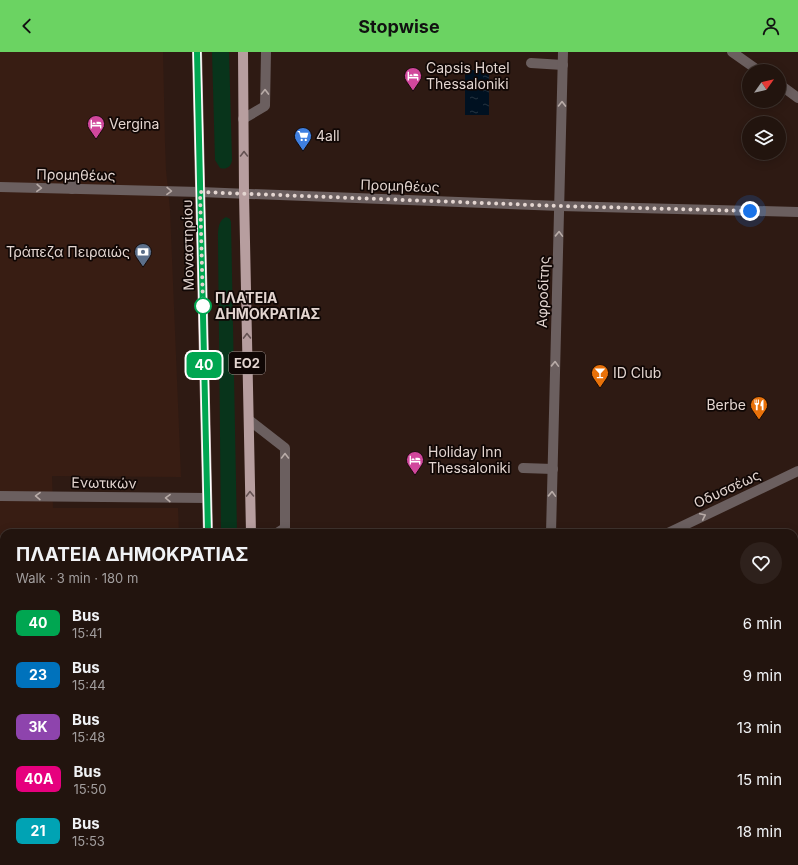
<!DOCTYPE html>
<meta charset="utf-8">
<style>
:root{--surface:#22140e;--page:#2e211c;--text:#f1f3f6;--muted:#a29e9e;--line:#3f332e;--accent:#6bd362}
body{margin:0;font-family:Inter,sans-serif;background:var(--page);color:var(--text);height:100vh;display:flex;flex-direction:column;font-size:15px;white-space:nowrap}
*{box-sizing:border-box;margin:0}
p{font-size:13px;color:var(--muted)}
.icon{flex:none;width:22px;height:22px;fill:none;stroke:currentColor;stroke-width:2;stroke-linecap:round;stroke-linejoin:round}
.map{position:relative;flex:1;overflow:hidden}
.drawer{position:absolute;left:0px;top:477px;width:798px;height:336px;display:flex;flex-direction:column;background:var(--surface);border-radius:12px 12px 0 0;box-shadow:0 2px 10px #0003,0 0 0 1px var(--line)}
.drawer>*{flex:none}
.badge{padding:0 8px;border-radius:6px;font-size:14px;line-height:26px}
.needle{width:26px;rotate:56deg}
.fabs{position:absolute;left:742px;top:12px;display:grid;gap:8px}
.fabs a{display:grid;place-items:center;width:44px;height:44px;border-radius:50%;background:var(--surface);box-shadow:0 2px 10px #0003,0 0 0 1px var(--line);font-size:20px}
.you{position:absolute;width:20px;height:20px;margin:-10px;border:3px solid #fff;border-radius:50%;background:#1a73e8;box-shadow:0 0 0 6px #1a73e833}
.map>.badge{position:absolute;translate:-50% -50%;box-shadow:0 0 0 2px #fff}
.round{display:grid;place-items:center;flex:none;width:42px;height:42px;border-radius:21px;background:var(--page)}
.overview{display:flex;align-items:center;justify-content:space-between;height:68px;padding:0 16px}
h1{font-size:19px;font-weight:700;line-height:30px}
ul{padding:0;list-style:none}
li{display:flex;align-items:center;gap:12px;height:52px;padding:0 16px}
li div{flex:1}
li b{display:block;font-size:15px}
li em{font-style:normal}
li .badge{min-width:44px;font-weight:700;text-align:center}
header{display:flex;justify-content:space-between;align-items:center;height:52px;padding:0 16px;background:var(--accent);color:#111;font-size:18px;font-weight:700}
.map>svg:first-child{display:block}
</style>
<header><svg class="icon" aria-label="back" viewBox="0 0 24 24"><path d="M15 5l-7 7 7 7"/></svg>Stopwise<svg class="icon" aria-label="person" viewBox="0 0 24 24"><circle cx="12" cy="8" r="4"/><path d="M4 21q1-7 8-7t8 7"/></svg></header>
<div class="map">
<svg width="798" height="813" viewBox="0 0 798 813">
<defs>
<pattern id="water-ripples" width="26" height="14" patternUnits="userSpaceOnUse"><rect width="26" height="14" fill="#001121"/><path d="M2 4q2-2 4 0t4 0M15 11q2-2 4 0t4 0" fill="none" stroke="#253340"/></pattern>
</defs>
<rect width="100%" height="100%" fill="#2e1a13"/>
<polygon fill="#381d13" points="0,0 163,0 165,91 166,118 170,158 181,425 52,424 53,456 178,456 179,481 4,481 4,809 187,809 187,813 0,813"/>
<g fill="#08341b">
<path d="M212 0H229L232 108C231 115 226 118 220 116L215 108Z"/>
<path d="M226 165 230 167 231 170 237 481H221L218 189C218 181 217 169 226 165Z"/>
</g>
<rect fill="url(#water-ripples)" x="465" y="18" width="24" height="45"/>
<g fill="none" stroke-linecap="round" stroke-linejoin="round">
<g stroke="#6b5f5f" stroke-width="10">
<polyline points="531,11 563,13"/>
<polyline points="243,67 265,54 266,0"/>
<polyline points="72,137 73,125"/>
<polyline points="249,368 285,396 285,476 277,481"/>
<polyline points="523,416 553,417"/>
</g>
<g stroke="#6b5f5f" stroke-width="10">
<polyline points="732,0 759,19"/>
<polyline points="779,32 798,46"/>
<polyline points="0,135 200,140 560,154 798,160"/>
<polyline points="0,444 207,446"/>
<polyline points="551,481 563,0"/>
<polyline points="668,481 798,419"/>
<polyline points="0,725 4,724"/>
<polyline points="794,740 798,746"/>
</g>
<g stroke="#b79e9f" stroke-width="10">
<polyline points="197,0 208,481"/>
<polyline points="243,0 244,141 251,481"/>
<polyline points="216,809 216,813"/>
<polyline points="258,809 258,813"/>
</g>
<g stroke="#d5b7b9" stroke-width="12">
<polyline points="794,657 798,654"/>
<polyline points="794,709 798,706"/>
<polyline points="554,813 561,809"/>
<polyline points="641,813 647,809"/>
</g>
</g>
<defs><path id="oneway-chevron" d="M-2-3.5L2.5 0L-2 3.5" fill="none" stroke-width="1.6" stroke-linecap="round" stroke-linejoin="round"/></defs>
<g stroke="#b9aca8">
<use href="#oneway-chevron" transform="translate(265 40) rotate(-89)"/>
<use href="#oneway-chevron" transform="translate(562 52) rotate(-89)"/>
<use href="#oneway-chevron" transform="translate(39 136) rotate(2)"/>
<use href="#oneway-chevron" transform="translate(169 139) rotate(1)"/>
<use href="#oneway-chevron" transform="translate(559 182) rotate(-88)"/>
<use href="#oneway-chevron" transform="translate(555 312) rotate(-88)"/>
<use href="#oneway-chevron" transform="translate(285 404) rotate(-90)"/>
<use href="#oneway-chevron" transform="translate(552 442) rotate(-88)"/>
<use href="#oneway-chevron" transform="translate(38 444) rotate(-179)"/>
<use href="#oneway-chevron" transform="translate(168 446) rotate(-179)"/>
<use href="#oneway-chevron" transform="translate(703 464) rotate(-25)"/>
</g>
<g stroke="#645252">
<use href="#oneway-chevron" transform="translate(244 102) rotate(-90)"/>
<use href="#oneway-chevron" transform="translate(247 284) rotate(-91)"/>
<use href="#oneway-chevron" transform="translate(250 442) rotate(-91)"/>
</g>
<g fill="none" stroke-linecap="round" stroke-linejoin="round">
<defs>
<polyline id="line" points="197,0 208,481"/>
</defs>
<use href="#line" stroke="#fff" stroke-width="9"/>
<use href="#line" stroke="#00a651" stroke-width="6"/>
<polyline stroke="#e3d5d0" stroke-width="4" stroke-dasharray="0 7.2" points="203,254 200,140 560,154 750,159"/>
</g>
<defs>
<symbol id="hotel-pin" viewBox="-11 -11 22 30"><path d="M0 17L-7.5 6A9.5 9.5 0 1 1 7.5 6Z" fill="#d1479c" stroke="#100705"/><path d="M-6-4.5h1.5V1H6V5H4.5V3h-9V5H-6ZM-4 0a1.8 1.8 0 1 1 3.6 0ZM.5 0V-2.5h3Q6-2.5 6 0Z" fill="#fff"/></symbol>
<symbol id="supermarket-pin" viewBox="-11 -11 22 30"><path d="M0 17L-7.5 6A9.5 9.5 0 1 1 7.5 6Z" fill="#3f7fe0" stroke="#100705"/><path d="M-6-5.5h2.5l.6 2H6L4.5 2H-2.5L-4.4-4H-6ZM-1.5 3.2a1.3 1.3 0 1 0 .1 0ZM3 3.2a1.3 1.3 0 1 0 .1 0Z" fill="#fff"/></symbol>
<symbol id="bank-pin" viewBox="-11 -11 22 30"><path d="M0 17L-7.5 6A9.5 9.5 0 1 1 7.5 6Z" fill="#5c6f8a" stroke="#100705"/><path d="M-6-4H6V4H-6ZM0-2.3a2.3 2.3 0 1 0 0 4.6a2.3 2.3 0 1 0 0-4.6Z" fill="#fff"/></symbol>
<symbol id="bar-pin" viewBox="-11 -11 22 30"><path d="M0 17L-7.5 6A9.5 9.5 0 1 1 7.5 6Z" fill="#e8710a" stroke="#100705"/><path d="M-6-5H6L.8 .8V4.5H3.5V6h-7V4.5H-.8V.8Z" fill="#fff"/></symbol>
<symbol id="restaurant-pin" viewBox="-11 -11 22 30"><path d="M0 17L-7.5 6A9.5 9.5 0 1 1 7.5 6Z" fill="#e8710a" stroke="#100705"/><path d="M-5-6h1v4h1v-4h1v4h1v-4h1v5L-1.5 .5V6h-2V.5L-5-1ZM5-6V6H3V1.5H1.5Q1.5-4 5-6Z" fill="#fff"/></symbol>
</defs>
<g fill-rule="evenodd">
<use href="#hotel-pin" x="403" y="14" width="20" height="27"/>
<use href="#hotel-pin" x="86" y="62" width="20" height="27"/>
<use href="#supermarket-pin" x="293" y="74" width="20" height="27"/>
<use href="#bank-pin" x="133" y="190" width="20" height="27"/>
<use href="#bar-pin" x="590" y="311" width="20" height="27"/>
<use href="#restaurant-pin" x="749" y="343" width="20" height="27"/>
<use href="#hotel-pin" x="405" y="398" width="20" height="27"/>
</g>
<circle fill="#fff" stroke="#00a651" stroke-width="2" cx="203" cy="254" r="8"/>
<g text-anchor="middle" stroke-width="3.5" stroke-linejoin="round" paint-order="stroke">
<rect fill="#100705" stroke="#a49793" stroke-width="1" x="229" y="300" width="36" height="22" rx="3"/>
<g font-size="13" font-weight="bold" fill="#e3d5d0">
<text x="247" y="316">ΕΟ2</text>
</g>
<g font-size="14" fill="#e3d5d0" stroke="#100705" text-anchor="start">
<text x="426" y="21">Capsis Hotel<tspan x="426" dy="16">Thessaloniki</tspan></text>
<text x="109" y="77">Vergina</text>
<text x="316" y="89">4all</text>
<text x="130" y="205" text-anchor="end">Τράπεζα Πειραιώς</text>
<text x="613" y="326">ID Club</text>
<text x="746" y="358" text-anchor="end">Berbe</text>
<text x="428" y="405">Holiday Inn<tspan x="428" dy="16">Thessaloniki</tspan></text>
</g>
<g font-size="14" fill="#e3d5d0" stroke="#100705">
<text transform="translate(76 123) rotate(1)" y="5">Προμηθέως</text>
<text transform="translate(400 134) rotate(2)" y="5">Προμηθέως</text>
<text transform="translate(188 193) rotate(-91)" y="5">Μοναστηρίου</text>
<text transform="translate(543 240) rotate(-88)" y="5">Αφροδίτης</text>
<text transform="translate(104 431) rotate(1)" y="5">Ενωτικών</text>
<text transform="translate(727 437) rotate(-25)" y="5">Οδυσσέως</text>
</g>
<g font-size="14" font-weight="bold" fill="#e3d5d0" stroke="#100705" text-anchor="start">
<text x="215" y="251">ΠΛΑΤΕΙΑ<tspan x="215" dy="16">ΔΗΜΟΚΡΑΤΙΑΣ</tspan></text>
</g>
</g>
</svg>
<div class="fabs">
<a><svg class="needle" viewBox="-14 -14 28 28"><path d="M0-13l5 13h-10z" fill="#e53935"/><path d="M0 13l5-13h-10z" fill="#a29e9e"/></svg></a>
<a><svg class="icon" aria-label="layers" viewBox="0 0 24 24"><path d="M12 4l9 5-9 5-9-5zM3 14l9 5 9-5"/></svg></a>
</div>
<div class="you" style="left:750px;top:159px"></div>
<b class="badge" style="left:204px;top:313px;background:#00a651;color:#fff">40</b>
<section class="drawer">
<div class="overview"><div><h1>ΠΛΑΤΕΙΑ ΔΗΜΟΚΡΑΤΙΑΣ</h1><p>Walk · 3 min · 180 m</p></div><a class="round"><svg class="icon" aria-label="heart" viewBox="0 0 24 24"><path d="M12 20l-8-8c-3-5 5-10 8-4 3-6 11-1 8 4z"/></svg></a></div>
<ul>
<li><span class="badge" style="background:#00a651;color:#fff">40</span><div><b>Bus</b><p>15:41</p></div><em>6 min</em></li>
<li><span class="badge" style="background:#0072bc;color:#fff">23</span><div><b>Bus</b><p>15:44</p></div><em>9 min</em></li>
<li><span class="badge" style="background:#8e44ad;color:#fff">3Κ</span><div><b>Bus</b><p>15:48</p></div><em>13 min</em></li>
<li><span class="badge" style="background:#e6007e;color:#fff">40Α</span><div><b>Bus</b><p>15:50</p></div><em>15 min</em></li>
<li><span class="badge" style="background:#00a3b4;color:#fff">21</span><div><b>Bus</b><p>15:53</p></div><em>18 min</em></li>
</ul>
</section>
</div>
